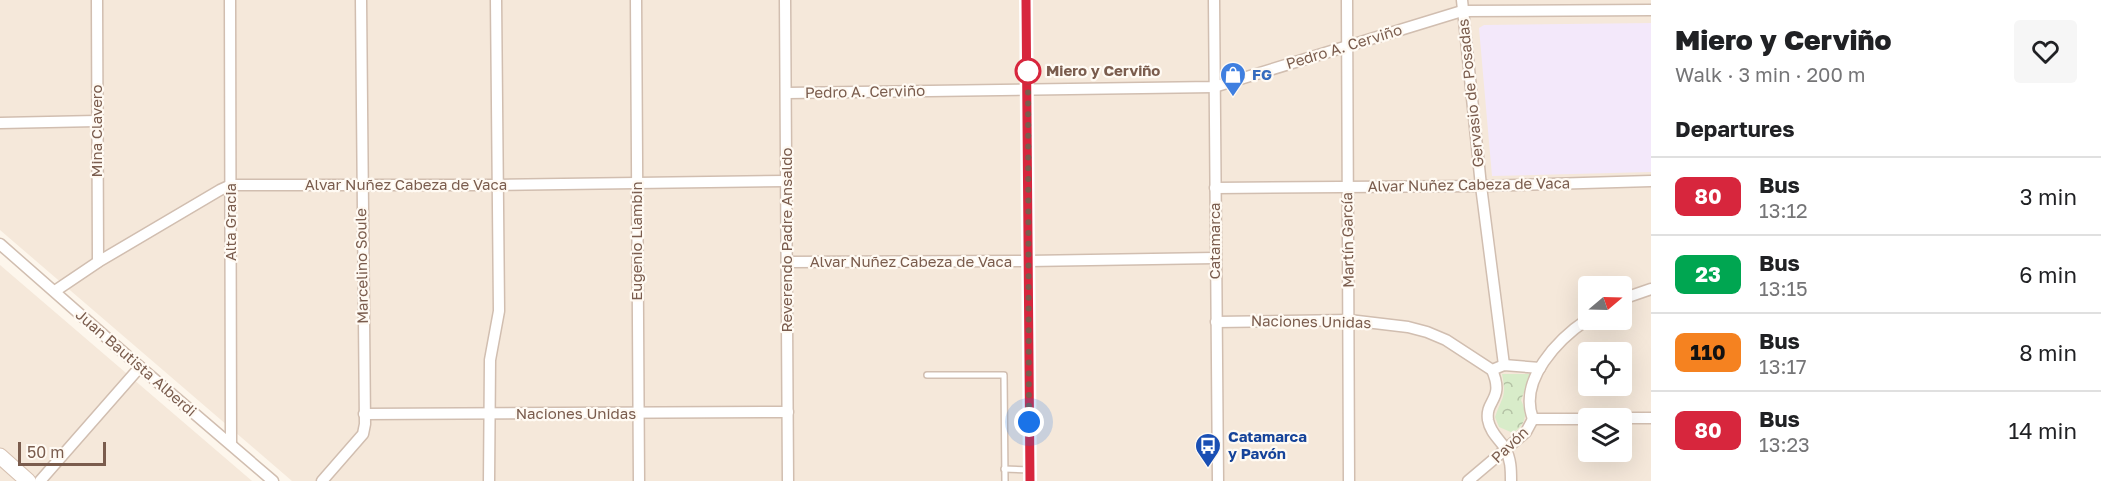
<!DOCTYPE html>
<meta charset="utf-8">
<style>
:root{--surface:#fff;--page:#f6f6f6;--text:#202124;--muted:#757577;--line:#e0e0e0}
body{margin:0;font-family:"Golos Text",sans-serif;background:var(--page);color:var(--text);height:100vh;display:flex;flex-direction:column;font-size:22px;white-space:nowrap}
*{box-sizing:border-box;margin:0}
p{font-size:20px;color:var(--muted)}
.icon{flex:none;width:33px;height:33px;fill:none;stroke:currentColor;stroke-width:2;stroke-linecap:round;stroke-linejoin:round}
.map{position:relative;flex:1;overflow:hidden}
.details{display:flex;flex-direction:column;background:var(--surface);width:450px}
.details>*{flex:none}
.badge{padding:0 12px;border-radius:9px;font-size:21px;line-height:39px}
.needle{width:39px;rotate:71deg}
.tools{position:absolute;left:1578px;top:276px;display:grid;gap:12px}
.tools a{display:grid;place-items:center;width:54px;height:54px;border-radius:6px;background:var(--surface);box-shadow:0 6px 24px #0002;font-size:30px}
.scale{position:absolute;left:18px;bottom:15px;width:88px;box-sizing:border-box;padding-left:6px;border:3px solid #7a5c4d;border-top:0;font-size:16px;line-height:21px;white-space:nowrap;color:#7a5c4d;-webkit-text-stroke:4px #fffaf3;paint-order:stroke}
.you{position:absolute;width:30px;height:30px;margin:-15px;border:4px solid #fff;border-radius:50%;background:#1a73e8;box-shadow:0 0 0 9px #1a73e833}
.map>.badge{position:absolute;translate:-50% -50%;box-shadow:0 0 0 3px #fff}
h2{padding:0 24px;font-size:22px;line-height:54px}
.round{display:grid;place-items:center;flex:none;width:63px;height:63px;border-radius:6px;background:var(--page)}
.headline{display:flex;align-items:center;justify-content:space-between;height:102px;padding:0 24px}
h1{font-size:28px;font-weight:800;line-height:45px}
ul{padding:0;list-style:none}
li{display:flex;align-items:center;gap:18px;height:78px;padding:0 24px;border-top:2px solid var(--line)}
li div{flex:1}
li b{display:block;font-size:22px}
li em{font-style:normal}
li .badge{min-width:66px;font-weight:700;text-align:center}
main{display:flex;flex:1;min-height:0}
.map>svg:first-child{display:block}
</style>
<main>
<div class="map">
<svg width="1651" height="481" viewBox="0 0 1651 481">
<defs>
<pattern id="park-crowns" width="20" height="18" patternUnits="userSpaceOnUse" patternTransform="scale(1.5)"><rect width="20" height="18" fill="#d8ecc9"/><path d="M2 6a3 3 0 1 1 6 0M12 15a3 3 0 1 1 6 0" fill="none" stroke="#b4c2a5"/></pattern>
</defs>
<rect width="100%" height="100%" fill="#fdf6ec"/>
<g fill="#f5e8da" fill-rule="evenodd">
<path d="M0 0H1651V481H292L0 230ZM1588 286H1622V320H1588ZM1588 352H1622V386H1588ZM1588 418H1622V452H1588Z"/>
<polygon points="0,265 252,481 0,481"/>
</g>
<polygon fill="#f3e8fa" points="1651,23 1651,172 1492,176 1479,28 1484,25"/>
<path fill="url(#park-crowns)" d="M1502 374H1531L1521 400C1528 415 1526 424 1513 433L1499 427 1495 417C1502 396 1507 398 1502 374Z"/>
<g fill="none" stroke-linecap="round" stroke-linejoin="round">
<defs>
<g id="lane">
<polyline points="927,375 1004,375 1005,481"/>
<polyline points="1004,469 1030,470"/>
</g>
<g id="street">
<polyline points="97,0 98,262"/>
<polyline points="230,0 231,444"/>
<polyline points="636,0 639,481"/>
<polyline points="785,0 788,481"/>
<polyline points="1026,0 1030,481"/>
<polyline points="1214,0 1218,481"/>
<polyline points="1347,0 1349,481"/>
<polyline points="1462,0 1481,186 1504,365"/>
<polyline points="787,93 1214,87 1462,11 1651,10"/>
<polyline points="0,123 97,121"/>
<polyline points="1215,188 1481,186 1651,181"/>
<polyline points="0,244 140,367 273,481"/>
<polyline points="787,262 1028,261 1215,258"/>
<polyline points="55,291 98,262 220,190 231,185 497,185 786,181"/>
<polyline points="1622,299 1651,289"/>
<polyline points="1216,322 1349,320 1408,327 1427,332 1446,340 1492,370 1504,365 1540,368"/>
<path d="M1492 370C1505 400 1485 399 1488 420 1490 432 1499 439 1505 448 1511 459 1511 470 1511 481"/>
<polyline points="364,414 788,412"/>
<polyline points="1591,418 1651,418"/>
<path d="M1533 419C1518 380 1558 339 1588 319"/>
<polyline points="1533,419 1588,419"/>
<polyline points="40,481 140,367"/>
<polyline points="322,481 363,434 365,424 361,0"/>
<polyline points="489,481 490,360 499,311 496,0"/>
<polyline points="1468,481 1526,432 1533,419"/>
</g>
<polyline id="secondary" points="0,456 28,481"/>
</defs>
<use href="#lane" stroke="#d1beb0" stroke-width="8"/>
<use href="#street" stroke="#d1beb0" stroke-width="13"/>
<use href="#secondary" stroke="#d6c0b0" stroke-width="17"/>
<use href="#lane" stroke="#fff" stroke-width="5"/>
<use href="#street" stroke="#fff" stroke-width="10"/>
<use href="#secondary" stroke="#fff" stroke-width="15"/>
</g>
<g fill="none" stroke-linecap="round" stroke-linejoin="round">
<defs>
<polyline id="line" points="1026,0 1030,481"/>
</defs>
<use href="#line" stroke="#fff" stroke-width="14"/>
<use href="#line" stroke="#d7263d" stroke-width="9"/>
<polyline stroke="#7a5c4d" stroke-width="6" stroke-dasharray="0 10.8" points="1028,71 1029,422"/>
</g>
<defs>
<symbol id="shop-pin" viewBox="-11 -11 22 30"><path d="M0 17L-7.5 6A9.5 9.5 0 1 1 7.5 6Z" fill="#3f7fe0" stroke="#fffaf3"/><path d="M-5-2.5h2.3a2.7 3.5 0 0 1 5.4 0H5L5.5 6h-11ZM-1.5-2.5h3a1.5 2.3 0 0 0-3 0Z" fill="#fff"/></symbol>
<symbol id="bus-pin" viewBox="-11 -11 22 30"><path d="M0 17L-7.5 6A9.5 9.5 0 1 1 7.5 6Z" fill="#1a4fb4" stroke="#fffaf3"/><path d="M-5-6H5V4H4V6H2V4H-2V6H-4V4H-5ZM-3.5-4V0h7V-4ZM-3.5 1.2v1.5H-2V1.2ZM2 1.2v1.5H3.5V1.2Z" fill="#fff"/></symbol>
</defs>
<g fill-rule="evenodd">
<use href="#shop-pin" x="1218" y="60" width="30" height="40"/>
<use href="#bus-pin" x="1193" y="431" width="30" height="40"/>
</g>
<circle fill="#fff" stroke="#d7263d" stroke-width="3" cx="1028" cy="71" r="12"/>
<g text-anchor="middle" stroke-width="4.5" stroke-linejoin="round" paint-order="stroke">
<g font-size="15" fill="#7a5c4d" stroke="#fffaf3">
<text transform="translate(1344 47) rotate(-17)" y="5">Pedro A. Cerviño</text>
<text transform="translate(865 92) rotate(-1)" y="5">Pedro A. Cerviño</text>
<text transform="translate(1471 93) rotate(-96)" y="5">Gervasio de Posadas</text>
<text transform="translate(97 131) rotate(-90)" y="5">Mina Clavero</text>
<text x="406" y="190">Alvar Nuñez Cabeza de Vaca</text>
<text transform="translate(1469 185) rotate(-1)" y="5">Alvar Nuñez Cabeza de Vaca</text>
<text transform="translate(231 222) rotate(-90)" y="5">Alta Gracia</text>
<text transform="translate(787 240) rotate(-90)" y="5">Reverendo Padre Ansaldo</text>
<text transform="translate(1348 240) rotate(-91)" y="5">Martín García</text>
<text transform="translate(637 241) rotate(-90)" y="5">Eugenio Llambin</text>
<text transform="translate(1215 241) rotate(-90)" y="5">Catamarca</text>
<text x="911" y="267">Alvar Nuñez Cabeza de Vaca</text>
<text transform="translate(362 266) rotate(-91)" y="5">Marcelino Soule</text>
<text transform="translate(1311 322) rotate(1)" y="5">Naciones Unidas</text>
<text transform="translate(136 363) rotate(41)" y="5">Juan Bautista Alberdi</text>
<text x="576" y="419">Naciones Unidas</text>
<text transform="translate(1510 445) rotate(-44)" y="5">Pavón</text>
</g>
<g font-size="15" font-weight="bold" fill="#7a5c4d" stroke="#fffaf3" text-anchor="start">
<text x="1046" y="76">Miero y Cerviño</text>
</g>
<g font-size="15" font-weight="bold" fill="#366cbe" stroke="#fffaf3" text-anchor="start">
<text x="1252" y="80">FG</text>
</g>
<g font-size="15" font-weight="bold" fill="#164399" stroke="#fffaf3" text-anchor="start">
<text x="1228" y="442">Catamarca<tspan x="1228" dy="17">y Pavón</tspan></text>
</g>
</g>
</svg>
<div class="tools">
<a><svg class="needle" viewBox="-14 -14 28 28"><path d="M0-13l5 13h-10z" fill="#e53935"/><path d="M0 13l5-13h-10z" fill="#757577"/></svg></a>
<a><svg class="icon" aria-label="locate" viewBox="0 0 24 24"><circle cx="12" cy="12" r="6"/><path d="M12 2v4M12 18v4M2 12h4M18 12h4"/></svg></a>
<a><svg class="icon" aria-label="layers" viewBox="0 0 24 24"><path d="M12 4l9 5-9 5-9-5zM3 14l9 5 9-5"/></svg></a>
</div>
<div class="scale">50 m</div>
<div class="you" style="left:1029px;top:422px"></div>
</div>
<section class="details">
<div class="headline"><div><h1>Miero y Cerviño</h1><p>Walk · 3 min · 200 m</p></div><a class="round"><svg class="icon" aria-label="heart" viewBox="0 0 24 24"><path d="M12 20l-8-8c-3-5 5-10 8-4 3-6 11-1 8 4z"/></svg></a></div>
<h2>Departures</h2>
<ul>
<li><span class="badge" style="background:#d7263d;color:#fff">80</span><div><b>Bus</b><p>13:12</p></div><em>3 min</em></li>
<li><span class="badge" style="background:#00a651;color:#fff">23</span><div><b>Bus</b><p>13:15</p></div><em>6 min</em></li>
<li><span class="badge" style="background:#f58220;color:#111">110</span><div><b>Bus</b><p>13:17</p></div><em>8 min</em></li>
<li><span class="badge" style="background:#d7263d;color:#fff">80</span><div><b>Bus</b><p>13:23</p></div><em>14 min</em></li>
</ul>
</section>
</main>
